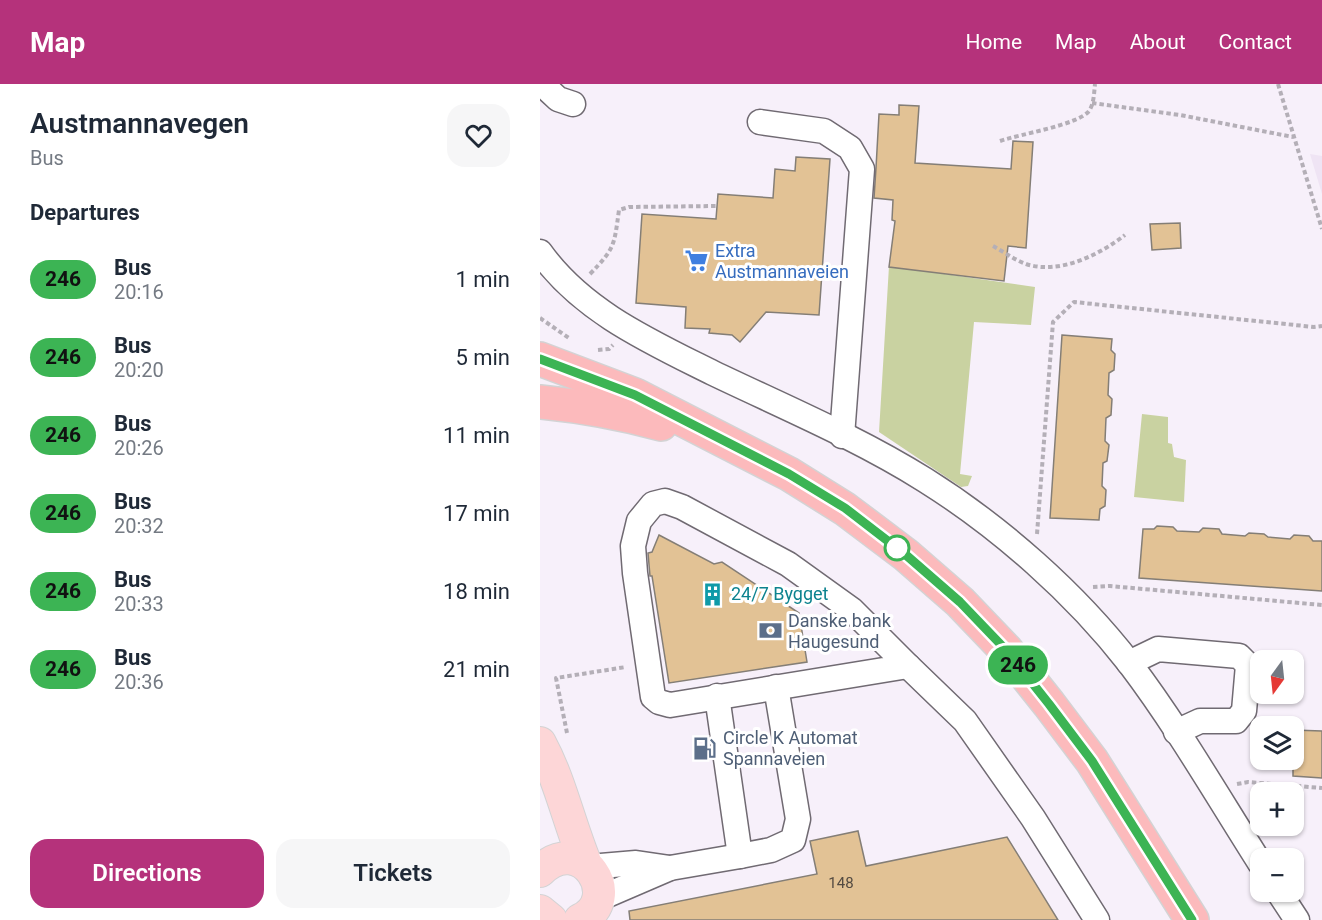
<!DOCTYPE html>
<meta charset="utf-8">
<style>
:root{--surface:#fff;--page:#f6f6f7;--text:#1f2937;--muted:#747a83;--accent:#b5327b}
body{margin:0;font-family:Roboto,sans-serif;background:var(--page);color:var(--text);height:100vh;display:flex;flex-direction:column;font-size:22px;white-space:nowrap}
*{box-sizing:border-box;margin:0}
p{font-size:20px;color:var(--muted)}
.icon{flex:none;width:33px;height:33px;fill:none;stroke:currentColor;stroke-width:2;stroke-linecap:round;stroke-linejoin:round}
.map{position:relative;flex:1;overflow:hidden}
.side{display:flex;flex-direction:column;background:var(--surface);width:540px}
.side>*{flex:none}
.badge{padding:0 12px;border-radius:20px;font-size:21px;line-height:39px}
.needle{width:39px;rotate:195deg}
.tools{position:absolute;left:710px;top:566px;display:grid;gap:12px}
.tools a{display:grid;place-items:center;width:54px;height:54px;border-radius:12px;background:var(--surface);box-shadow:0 2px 4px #0004;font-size:30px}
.map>.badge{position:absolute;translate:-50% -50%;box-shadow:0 0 0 3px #fff}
h2{padding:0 30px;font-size:22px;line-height:54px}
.round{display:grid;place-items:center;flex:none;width:63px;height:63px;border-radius:18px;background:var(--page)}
.overview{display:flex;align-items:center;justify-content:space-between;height:102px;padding:0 30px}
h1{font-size:28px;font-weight:600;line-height:45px}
.button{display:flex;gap:12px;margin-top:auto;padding:12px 30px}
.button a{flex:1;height:69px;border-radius:18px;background:var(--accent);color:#fff;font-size:24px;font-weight:600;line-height:69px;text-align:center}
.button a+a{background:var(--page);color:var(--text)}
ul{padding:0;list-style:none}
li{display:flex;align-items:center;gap:18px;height:78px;padding:0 30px}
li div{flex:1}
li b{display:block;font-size:22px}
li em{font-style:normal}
li .badge{min-width:66px;font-weight:700;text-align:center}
header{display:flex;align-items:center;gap:36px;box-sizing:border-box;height:84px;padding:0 30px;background:var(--accent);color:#fff}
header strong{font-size:28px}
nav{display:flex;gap:33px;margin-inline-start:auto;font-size:21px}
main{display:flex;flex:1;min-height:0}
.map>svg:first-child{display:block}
</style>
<header>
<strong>Map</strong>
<nav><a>Home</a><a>Map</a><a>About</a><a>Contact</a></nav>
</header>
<main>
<section class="side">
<div class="overview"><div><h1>Austmannavegen</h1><p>Bus</p></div><a class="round"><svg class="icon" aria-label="heart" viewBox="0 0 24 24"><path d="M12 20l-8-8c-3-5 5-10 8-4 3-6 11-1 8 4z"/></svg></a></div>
<h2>Departures</h2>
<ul>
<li><span class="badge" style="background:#3cb454;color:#111">246</span><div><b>Bus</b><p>20:16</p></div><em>1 min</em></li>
<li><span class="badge" style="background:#3cb454;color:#111">246</span><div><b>Bus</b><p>20:20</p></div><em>5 min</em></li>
<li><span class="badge" style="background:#3cb454;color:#111">246</span><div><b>Bus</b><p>20:26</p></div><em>11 min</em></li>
<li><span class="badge" style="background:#3cb454;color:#111">246</span><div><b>Bus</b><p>20:32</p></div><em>17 min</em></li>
<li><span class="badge" style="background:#3cb454;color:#111">246</span><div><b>Bus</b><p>20:33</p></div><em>18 min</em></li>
<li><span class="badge" style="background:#3cb454;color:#111">246</span><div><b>Bus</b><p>20:36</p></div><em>21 min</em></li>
</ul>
<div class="button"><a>Directions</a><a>Tickets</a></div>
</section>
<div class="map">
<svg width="782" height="836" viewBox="0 0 782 836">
<rect width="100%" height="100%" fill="#f7f0fa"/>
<polygon fill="#efe4f4" points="770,70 782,72 782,110"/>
<g fill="#c9d2a1">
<polygon points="349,182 495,203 491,241 434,238 420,390 432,392 428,402 421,403 339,348"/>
<polygon points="602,330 628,333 628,359 632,360 634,373 646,376 644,418 594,413"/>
</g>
<g fill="#e2c295" stroke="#847e76" stroke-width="1.5">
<polygon points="359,21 379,22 375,79 471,85 473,57 493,58 486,164 468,162 464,197 349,183 355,137 352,136 353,116 334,114 336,84 339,30 359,31"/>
<polygon points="256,73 290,75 279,231 226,228 200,258 192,251 169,249 170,245 145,244 146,223 96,219 102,130 176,135 178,110 233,114 235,85 255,87"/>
<polygon points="640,139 641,164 612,166 610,140"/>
<polygon points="522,251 572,255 571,266 575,270 574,286 569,289 568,311 572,315 571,331 566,334 565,357 569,361 567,377 563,379 562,402 566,406 565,422 560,425 559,436 510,434"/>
<polygon points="617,442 633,443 637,447 659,448 663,444 679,445 682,450 705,452 709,449 724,450 728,453 750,455 754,451 769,452 773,457 782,457 782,507 599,494 603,445 614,445"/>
<polygon points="119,451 174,480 182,478 259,529 267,578 129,599 112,492 110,492 108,469 112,468"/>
<polygon points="753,646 782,647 782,694 753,692"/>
<polygon points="318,747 326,782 467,753 518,836 90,836 89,827 277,790 270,757"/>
</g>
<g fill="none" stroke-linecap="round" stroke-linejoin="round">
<defs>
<g id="minor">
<polyline points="2,0 18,15 33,20"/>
<polyline points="220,38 284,47 310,64 322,85 302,352"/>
<path d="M0 168C42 227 109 257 173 289 244 323 318 354 385 396 460 443 535 509 590 580 637 642 678 713 720 779"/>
<polygon points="125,417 142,423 248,480 312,526 368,582 130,621 119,618 113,613 95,489 93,462 99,437 113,420"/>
<polyline points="589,579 618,565 699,572 708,581 704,627 696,637 660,637 636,648"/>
<polyline points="368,582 425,637 493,734 557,836"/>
<polyline points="177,612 200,772 231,766 253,756 258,735 236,603"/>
<polyline points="49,783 96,779 130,784"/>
<polyline points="738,807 757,836"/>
<polyline points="58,815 130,784 200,772"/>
</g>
<g id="major">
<path d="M0 659C20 696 29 739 45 778"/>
<path d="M0 787C41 746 85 815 40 836"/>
<polyline points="0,827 11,836"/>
</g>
<g id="highway">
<polyline points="0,275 95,311 249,390 305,425 366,471 420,518 466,566 509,620 552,677 652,836"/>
<path d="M0 318C41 322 81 329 121 340"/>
</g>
</defs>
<use href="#minor" stroke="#706a72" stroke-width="27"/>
<use href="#major" stroke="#d3d3d4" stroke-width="34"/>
<use href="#highway" stroke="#d3d3d4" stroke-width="36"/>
<g stroke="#b4afb7" stroke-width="4" stroke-dasharray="4.5 3" stroke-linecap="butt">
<polyline points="738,0 782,145"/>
<polyline points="552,19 640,31 753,53"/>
<path d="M460 57C480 50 538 41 549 27 554 20 554 9 555 0"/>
<path d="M453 162C464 168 475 176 486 180 519 191 559 171 585 151"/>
<path d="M50 190C75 164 74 162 79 126L89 123 176 122"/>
<polyline points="0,234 29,254"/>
<polyline points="58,266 69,265 73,261"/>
<polyline points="497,450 513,238 534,218 774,243 782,242"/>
<polyline points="553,503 570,502 782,521"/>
<polyline points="27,649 16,594 86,583"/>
<polyline points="697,700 708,698 782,704"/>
</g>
<use href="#minor" stroke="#fff" stroke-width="24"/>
<use href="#major" stroke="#fdd6d7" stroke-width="32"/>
<use href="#highway" stroke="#fcbabc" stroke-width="33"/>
</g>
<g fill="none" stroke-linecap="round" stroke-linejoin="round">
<defs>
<polyline id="line" points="0,275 95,311 249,390 305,424 366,471 420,518 466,566 509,620 552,677 652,836"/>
</defs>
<use href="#line" stroke="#fff" stroke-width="14"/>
<use href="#line" stroke="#3cb454" stroke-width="9"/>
</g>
<defs>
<symbol id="supermarket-bare" viewBox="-9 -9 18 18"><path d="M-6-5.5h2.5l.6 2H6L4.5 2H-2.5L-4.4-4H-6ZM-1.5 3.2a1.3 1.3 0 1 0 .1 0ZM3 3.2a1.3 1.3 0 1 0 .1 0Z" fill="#3f7fe0" stroke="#fff" stroke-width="2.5" paint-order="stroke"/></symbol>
<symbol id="building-bare" viewBox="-9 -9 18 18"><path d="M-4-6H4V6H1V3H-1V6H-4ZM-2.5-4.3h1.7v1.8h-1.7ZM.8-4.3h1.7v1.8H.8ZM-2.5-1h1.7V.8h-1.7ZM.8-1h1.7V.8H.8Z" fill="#0f9aa8" stroke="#fff" stroke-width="2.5" paint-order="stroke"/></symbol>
<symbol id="bank-bare" viewBox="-9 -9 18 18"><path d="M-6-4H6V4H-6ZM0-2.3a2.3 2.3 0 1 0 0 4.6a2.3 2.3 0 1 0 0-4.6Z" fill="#5c6f8a" stroke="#fff" stroke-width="2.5" paint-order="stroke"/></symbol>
<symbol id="fuel-bare" viewBox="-9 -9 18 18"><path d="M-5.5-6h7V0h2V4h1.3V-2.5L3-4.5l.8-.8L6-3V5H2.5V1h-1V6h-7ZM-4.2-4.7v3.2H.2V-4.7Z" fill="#5c6f8a" stroke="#fff" stroke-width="2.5" paint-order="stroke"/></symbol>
</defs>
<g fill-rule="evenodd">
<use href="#supermarket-bare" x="140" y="160" width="33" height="33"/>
<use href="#building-bare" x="156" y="494" width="33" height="33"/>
<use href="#bank-bare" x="214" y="530" width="33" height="33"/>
<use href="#fuel-bare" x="148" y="648" width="33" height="33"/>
</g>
<circle fill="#fff" stroke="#3cb454" stroke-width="3" cx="357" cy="464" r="12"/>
<g text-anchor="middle" stroke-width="6" stroke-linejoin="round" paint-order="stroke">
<g font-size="15" fill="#544b42">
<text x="301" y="804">148</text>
</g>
<g font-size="18" fill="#366cbe" stroke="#fff" text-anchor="start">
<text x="175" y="173">Extra<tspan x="175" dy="21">Austmannaveien</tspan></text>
</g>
<g font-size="18" fill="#0d838f" stroke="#fff" text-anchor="start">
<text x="191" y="516">24/7 Bygget</text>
</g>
<g font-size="18" fill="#4e5e75" stroke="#fff" text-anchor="start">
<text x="248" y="543">Danske bank<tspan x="248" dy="21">Haugesund</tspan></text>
<text x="183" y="660">Circle K Automat<tspan x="183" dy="21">Spannaveien</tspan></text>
</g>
</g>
</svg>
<div class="tools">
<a><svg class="needle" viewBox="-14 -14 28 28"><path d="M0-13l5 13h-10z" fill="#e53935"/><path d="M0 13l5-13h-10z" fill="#747a83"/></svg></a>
<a><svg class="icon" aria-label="layers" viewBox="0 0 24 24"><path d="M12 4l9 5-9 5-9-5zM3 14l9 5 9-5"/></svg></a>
<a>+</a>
<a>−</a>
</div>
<b class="badge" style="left:478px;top:581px;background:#3cb454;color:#111">246</b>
</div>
</main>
